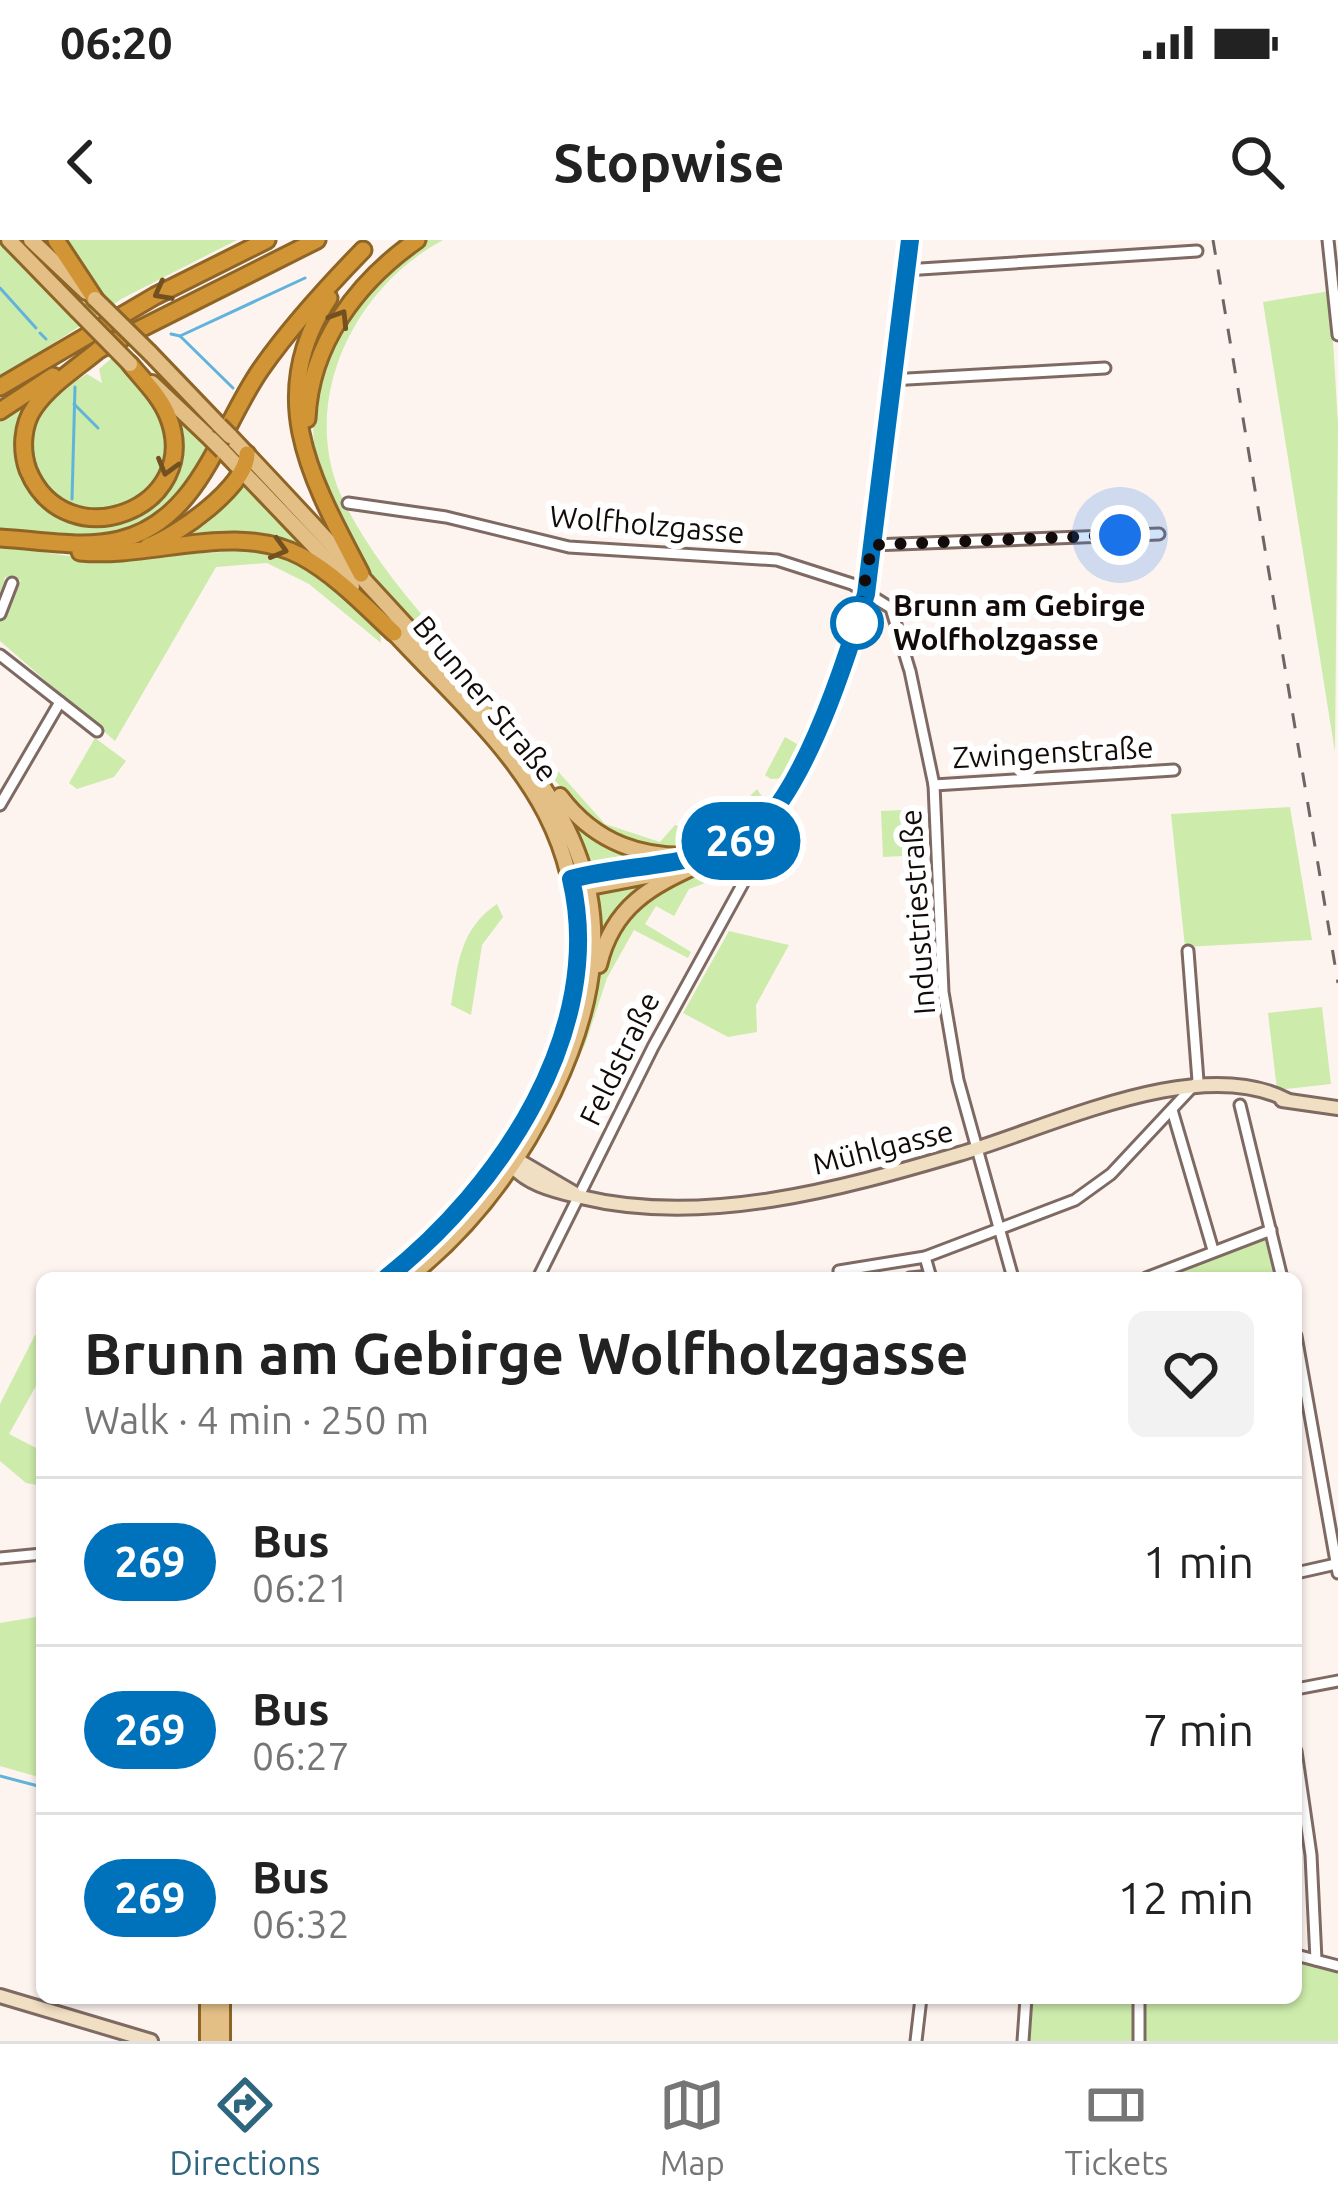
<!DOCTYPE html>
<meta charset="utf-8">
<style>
:root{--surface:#fff;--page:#f2f2f2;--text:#222;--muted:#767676;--line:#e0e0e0;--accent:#2e657f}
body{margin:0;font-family:Ubuntu,sans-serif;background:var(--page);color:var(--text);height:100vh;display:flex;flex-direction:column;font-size:45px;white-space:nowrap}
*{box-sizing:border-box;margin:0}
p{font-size:39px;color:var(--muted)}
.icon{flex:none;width:66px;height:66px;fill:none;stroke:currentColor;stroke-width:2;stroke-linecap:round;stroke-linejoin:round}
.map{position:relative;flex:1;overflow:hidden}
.drawer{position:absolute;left:36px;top:1032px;width:1266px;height:732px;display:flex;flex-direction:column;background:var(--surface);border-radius:18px;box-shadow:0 3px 9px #0004}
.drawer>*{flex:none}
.badge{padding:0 24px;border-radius:39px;font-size:42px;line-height:78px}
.you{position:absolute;width:60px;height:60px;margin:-30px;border:9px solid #fff;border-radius:50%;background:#1a73e8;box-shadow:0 0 0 18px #1a73e833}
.map>.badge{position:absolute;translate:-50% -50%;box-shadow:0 0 0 6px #fff}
.round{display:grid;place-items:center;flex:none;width:126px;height:126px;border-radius:18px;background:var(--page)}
.headline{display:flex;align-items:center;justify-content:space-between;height:204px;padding:0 48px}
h1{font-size:57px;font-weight:600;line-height:90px}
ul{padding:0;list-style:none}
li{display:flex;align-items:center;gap:36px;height:168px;padding:0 48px;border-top:3px solid var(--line)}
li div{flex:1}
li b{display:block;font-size:45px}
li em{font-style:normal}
li .badge{min-width:132px;font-weight:700;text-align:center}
.status{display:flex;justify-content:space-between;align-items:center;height:84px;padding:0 60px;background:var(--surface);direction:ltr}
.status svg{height:33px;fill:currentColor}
header{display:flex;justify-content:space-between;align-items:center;height:156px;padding:0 48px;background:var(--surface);font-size:54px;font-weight:600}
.menu{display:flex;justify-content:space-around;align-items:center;height:168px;border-top:3px solid var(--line);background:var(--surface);font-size:33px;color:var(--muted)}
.menu a{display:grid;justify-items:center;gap:6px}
.menu .selected{color:var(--accent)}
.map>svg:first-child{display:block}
</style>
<div class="status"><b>06:20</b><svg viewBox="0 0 49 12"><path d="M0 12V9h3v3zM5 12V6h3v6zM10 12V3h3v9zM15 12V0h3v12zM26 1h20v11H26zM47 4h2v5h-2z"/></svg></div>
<header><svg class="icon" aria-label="back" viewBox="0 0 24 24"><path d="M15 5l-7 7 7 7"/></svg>Stopwise<svg class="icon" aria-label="search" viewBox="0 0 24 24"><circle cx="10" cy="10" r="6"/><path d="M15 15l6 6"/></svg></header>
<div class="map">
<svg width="1338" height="1801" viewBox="0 0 1338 1801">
<rect width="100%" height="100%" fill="#fdf4f0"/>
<g fill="#cdebab">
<polygon points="62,0 237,0 123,58 0,138 0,3 70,74 102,54"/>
<path d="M424 0H443C351 49 295 168 346 266 373 318 411 363 450 407L443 417C302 279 248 139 424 0Z"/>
<polygon points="1330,51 1338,184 1335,512 1263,62"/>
<path d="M112 118 158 167 169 219 140 264 88 274C75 267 56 260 46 250 25 226 23 183 46 161 58 150 74 142 87 134L102 143 99 129Z"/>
<path d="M30 162 19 215 67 279C98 290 146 286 164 252 174 232 171 196 174 173L206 207C156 311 102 301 0 290V182Z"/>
<polygon points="244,239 321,321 295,309 171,303 200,284"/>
<polygon points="0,306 89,319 263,310 311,328 380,392 381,403 309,344 267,323 216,327 115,501 0,401 0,380 21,340 5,337 0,364"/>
<polygon points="818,460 786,538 771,539 765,535 785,497 797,504"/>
<path d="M505 472 605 584 660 602 675 585C709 600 734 572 757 549L765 561 762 576C647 676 570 558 501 476Z"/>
<polygon points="95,498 126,521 114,537 77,549 69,543"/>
<polygon points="1290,567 1312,700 1185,707 1171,574"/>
<polygon points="924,569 926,615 883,617 881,571"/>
<polygon points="575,579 641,618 640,620 589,629"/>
<polygon points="734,613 744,627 742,636 715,629 708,642 689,649 674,676 656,666 645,684 691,712 688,718 634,690 607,738 585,805 556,855 617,687 643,658"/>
<polygon points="653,638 617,673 598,706 595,653"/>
<path d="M497 664 503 677 482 705 471 775 451 765C458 723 460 689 497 664Z"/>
<polygon points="729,691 789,705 756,765 757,792 728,797 683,773"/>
<polygon points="1322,767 1331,844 1277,850 1268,773"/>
<polygon points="1263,996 1270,1000 1279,1038 1158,1038"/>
<polygon points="42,1091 42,1135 9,1194 42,1211 42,1246 26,1243 0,1221 0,1164 35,1095"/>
<polygon points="42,1376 42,1538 0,1526 0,1383"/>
<polygon points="1296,1721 1338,1731 1338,1801 1146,1801 1145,1758 1296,1758"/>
<polygon points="1033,1758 1132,1758 1133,1801 1030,1801"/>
</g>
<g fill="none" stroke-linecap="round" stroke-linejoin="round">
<g stroke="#60b4db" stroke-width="3">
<polyline points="0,48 36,88"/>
<polyline points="40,93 46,99"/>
<polyline points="171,94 180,96 233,148"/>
<polyline points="180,96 305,38"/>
<polyline points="74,164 98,188"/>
<polyline points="72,259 75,147"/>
<polyline points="0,1536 42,1547"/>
</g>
<defs>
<g id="street">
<polyline points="1328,0 1338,95"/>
<polyline points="905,30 1197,11"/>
<polyline points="890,140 1105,128"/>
<polyline points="348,263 446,277 569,307 777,320 852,344 891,368 909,428"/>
<polyline points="872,305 1159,294"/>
<polyline points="0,374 12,343"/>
<polyline points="0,415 97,491"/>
<polyline points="910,431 934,545 943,752 958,840 1013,1038"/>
<polyline points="934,545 1174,530"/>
<polyline points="0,565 60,462"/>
<polyline points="1240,865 1282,1038"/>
<polyline points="1172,870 1213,1010"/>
<polyline points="925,1017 931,1038"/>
<polyline points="839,1031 925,1017 1075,960 1111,934 1198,841 1188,711"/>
<polyline points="538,1038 653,807 747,636 750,624 738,604"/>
<polyline points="910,1038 930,1036"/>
<polyline points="1146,1038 1271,990"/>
<polyline points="1296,1096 1338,1333"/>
<polyline points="0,1318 42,1314"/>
<polyline points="1296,1333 1336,1324"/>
<polyline points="1296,1449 1338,1441"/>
<polyline points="1296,1511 1311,1615 1316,1720"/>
<polyline points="1296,1715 1338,1726"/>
<polyline points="1139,1758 1139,1801"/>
<polyline points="916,1801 921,1758"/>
<polyline points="1023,1801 1026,1758"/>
</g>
<g id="secondary">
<polyline points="1282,860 1338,868"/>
<polyline points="509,915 574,953"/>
<path d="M509 921C523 944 556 951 581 957 704 987 840 949 959 914 1049 888 1198 813 1287 860"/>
<polyline points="0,1756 151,1801"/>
</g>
<g id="primary">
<polyline points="9,0 77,70"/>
<polyline points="31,0 86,52"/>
<polyline points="150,113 219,185"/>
<polyline points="152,143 211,199"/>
<path d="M230 196C295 265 359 334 423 404 556 548 651 648 553 853 519 924 470 989 408 1038"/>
<polyline points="223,211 352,346"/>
<path d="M560 556C596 604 644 620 702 615"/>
<polyline points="579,637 663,622"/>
<polyline points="585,648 668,632"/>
<path d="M599 725C624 618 733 641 782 560 818 500 850 423 865 356 890 239 887 117 911 0"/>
<path d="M386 1038C521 932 632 743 546 574 509 502 440 444 387 385"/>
<polyline points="208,1801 208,1758"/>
<polyline points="222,1801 222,1758"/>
</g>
<g id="highway">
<polyline points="56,0 95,59"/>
<path d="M329 58C263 158 313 242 361 334"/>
<path d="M102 107C80 126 50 144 34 168 22 185 21 211 28 230 66 322 205 268 168 176 160 156 143 140 130 124"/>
<polyline points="100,109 317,0"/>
<polyline points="0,147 155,56 267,0"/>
<polyline points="0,171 53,136"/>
<path d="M307 179C310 104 357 42 417 0"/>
<path d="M0 298C39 300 81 309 119 300 200 281 219 189 261 129 291 86 327 47 363 10"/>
<path d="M148 306C177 296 247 246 247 214"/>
<path d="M80 312C151 319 235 281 301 316 336 335 365 366 394 393"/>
</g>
</defs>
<use href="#street" stroke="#7e6a63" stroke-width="15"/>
<use href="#secondary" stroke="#7e6a63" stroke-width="18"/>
<use href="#primary" stroke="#8e6526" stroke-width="20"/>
<use href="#highway" stroke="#8e6526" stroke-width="21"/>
<use href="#street" stroke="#fff" stroke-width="9"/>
<use href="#secondary" stroke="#f1dfc3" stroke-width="12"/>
<use href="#primary" stroke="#e3bf86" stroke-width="14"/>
<use href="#highway" stroke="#d19536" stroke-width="15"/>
<polyline stroke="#6f6663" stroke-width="3" stroke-dasharray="15 15" stroke-linecap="butt" points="1213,0 1338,743"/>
<defs>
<g id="primary-bridge">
<polyline points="95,59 150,113"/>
<polyline points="77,70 130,124"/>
<polyline points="219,185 230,196"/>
<polyline points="211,199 223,211"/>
</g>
</defs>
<use href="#primary-bridge" stroke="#8e6526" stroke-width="20" stroke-linecap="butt"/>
<use href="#primary-bridge" stroke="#e3bf86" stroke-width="14"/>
</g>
<defs><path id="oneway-chevron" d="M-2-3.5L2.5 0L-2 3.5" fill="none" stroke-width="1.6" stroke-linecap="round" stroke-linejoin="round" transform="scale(3)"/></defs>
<g stroke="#725020">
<use href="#oneway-chevron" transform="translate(162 52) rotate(152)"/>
<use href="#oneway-chevron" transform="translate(340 78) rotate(-58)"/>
<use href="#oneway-chevron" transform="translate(167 227) rotate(106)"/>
<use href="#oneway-chevron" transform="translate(279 309) rotate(16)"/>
</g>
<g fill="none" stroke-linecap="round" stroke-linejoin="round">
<defs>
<path id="line" d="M386 1038C500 948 607 790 571 639 624 625 684 627 735 605 798 577 847 418 866 354L910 0"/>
</defs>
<use href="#line" stroke="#fff" stroke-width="27"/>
<use href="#line" stroke="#0072bc" stroke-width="18"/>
<polyline stroke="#130b09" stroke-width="12" stroke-dasharray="0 21.6" points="857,383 872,305 1120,295"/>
</g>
<circle fill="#fff" stroke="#0072bc" stroke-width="6" cx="857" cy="383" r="24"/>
<g text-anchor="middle" stroke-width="12" stroke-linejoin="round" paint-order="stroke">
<g font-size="30" fill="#130b09" stroke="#fff">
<text transform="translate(647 285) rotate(5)" y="10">Wolfholzgasse</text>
<text transform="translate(485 459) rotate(50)" y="10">Brunner Straße</text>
<text transform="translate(1053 513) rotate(-3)" y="10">Zwingenstraße</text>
<text transform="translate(918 672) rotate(-94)" y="10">Industriestraße</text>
<text transform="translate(620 819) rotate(-64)" y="10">Feldstraße</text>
<text transform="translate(883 908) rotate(-14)" y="10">Mühlgasse</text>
</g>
<g font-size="30" font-weight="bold" fill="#130b09" stroke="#fff" text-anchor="start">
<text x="893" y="376">Brunn am Gebirge<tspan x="893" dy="34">Wolfholzgasse</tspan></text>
</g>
</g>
</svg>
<div class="you" style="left:1120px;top:295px"></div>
<b class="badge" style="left:741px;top:601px;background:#0072bc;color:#fff">269</b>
<section class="drawer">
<div class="headline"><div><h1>Brunn am Gebirge Wolfholzgasse</h1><p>Walk · 4 min · 250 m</p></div><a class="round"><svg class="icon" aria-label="heart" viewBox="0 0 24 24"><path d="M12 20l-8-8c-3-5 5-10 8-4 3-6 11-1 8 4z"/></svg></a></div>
<ul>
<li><span class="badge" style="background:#0072bc;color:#fff">269</span><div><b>Bus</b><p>06:21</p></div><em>1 min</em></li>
<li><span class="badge" style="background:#0072bc;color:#fff">269</span><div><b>Bus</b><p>06:27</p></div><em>7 min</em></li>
<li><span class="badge" style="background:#0072bc;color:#fff">269</span><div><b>Bus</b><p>06:32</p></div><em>12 min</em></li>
</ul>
</section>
</div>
<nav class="menu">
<a class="selected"><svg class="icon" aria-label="directions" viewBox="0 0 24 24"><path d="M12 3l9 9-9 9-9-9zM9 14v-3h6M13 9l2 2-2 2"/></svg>Directions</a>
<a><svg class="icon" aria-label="map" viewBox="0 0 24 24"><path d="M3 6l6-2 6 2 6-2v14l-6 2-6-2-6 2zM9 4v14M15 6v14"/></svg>Map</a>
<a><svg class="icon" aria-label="tickets" viewBox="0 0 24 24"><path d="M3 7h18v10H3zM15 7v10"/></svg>Tickets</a>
</nav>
